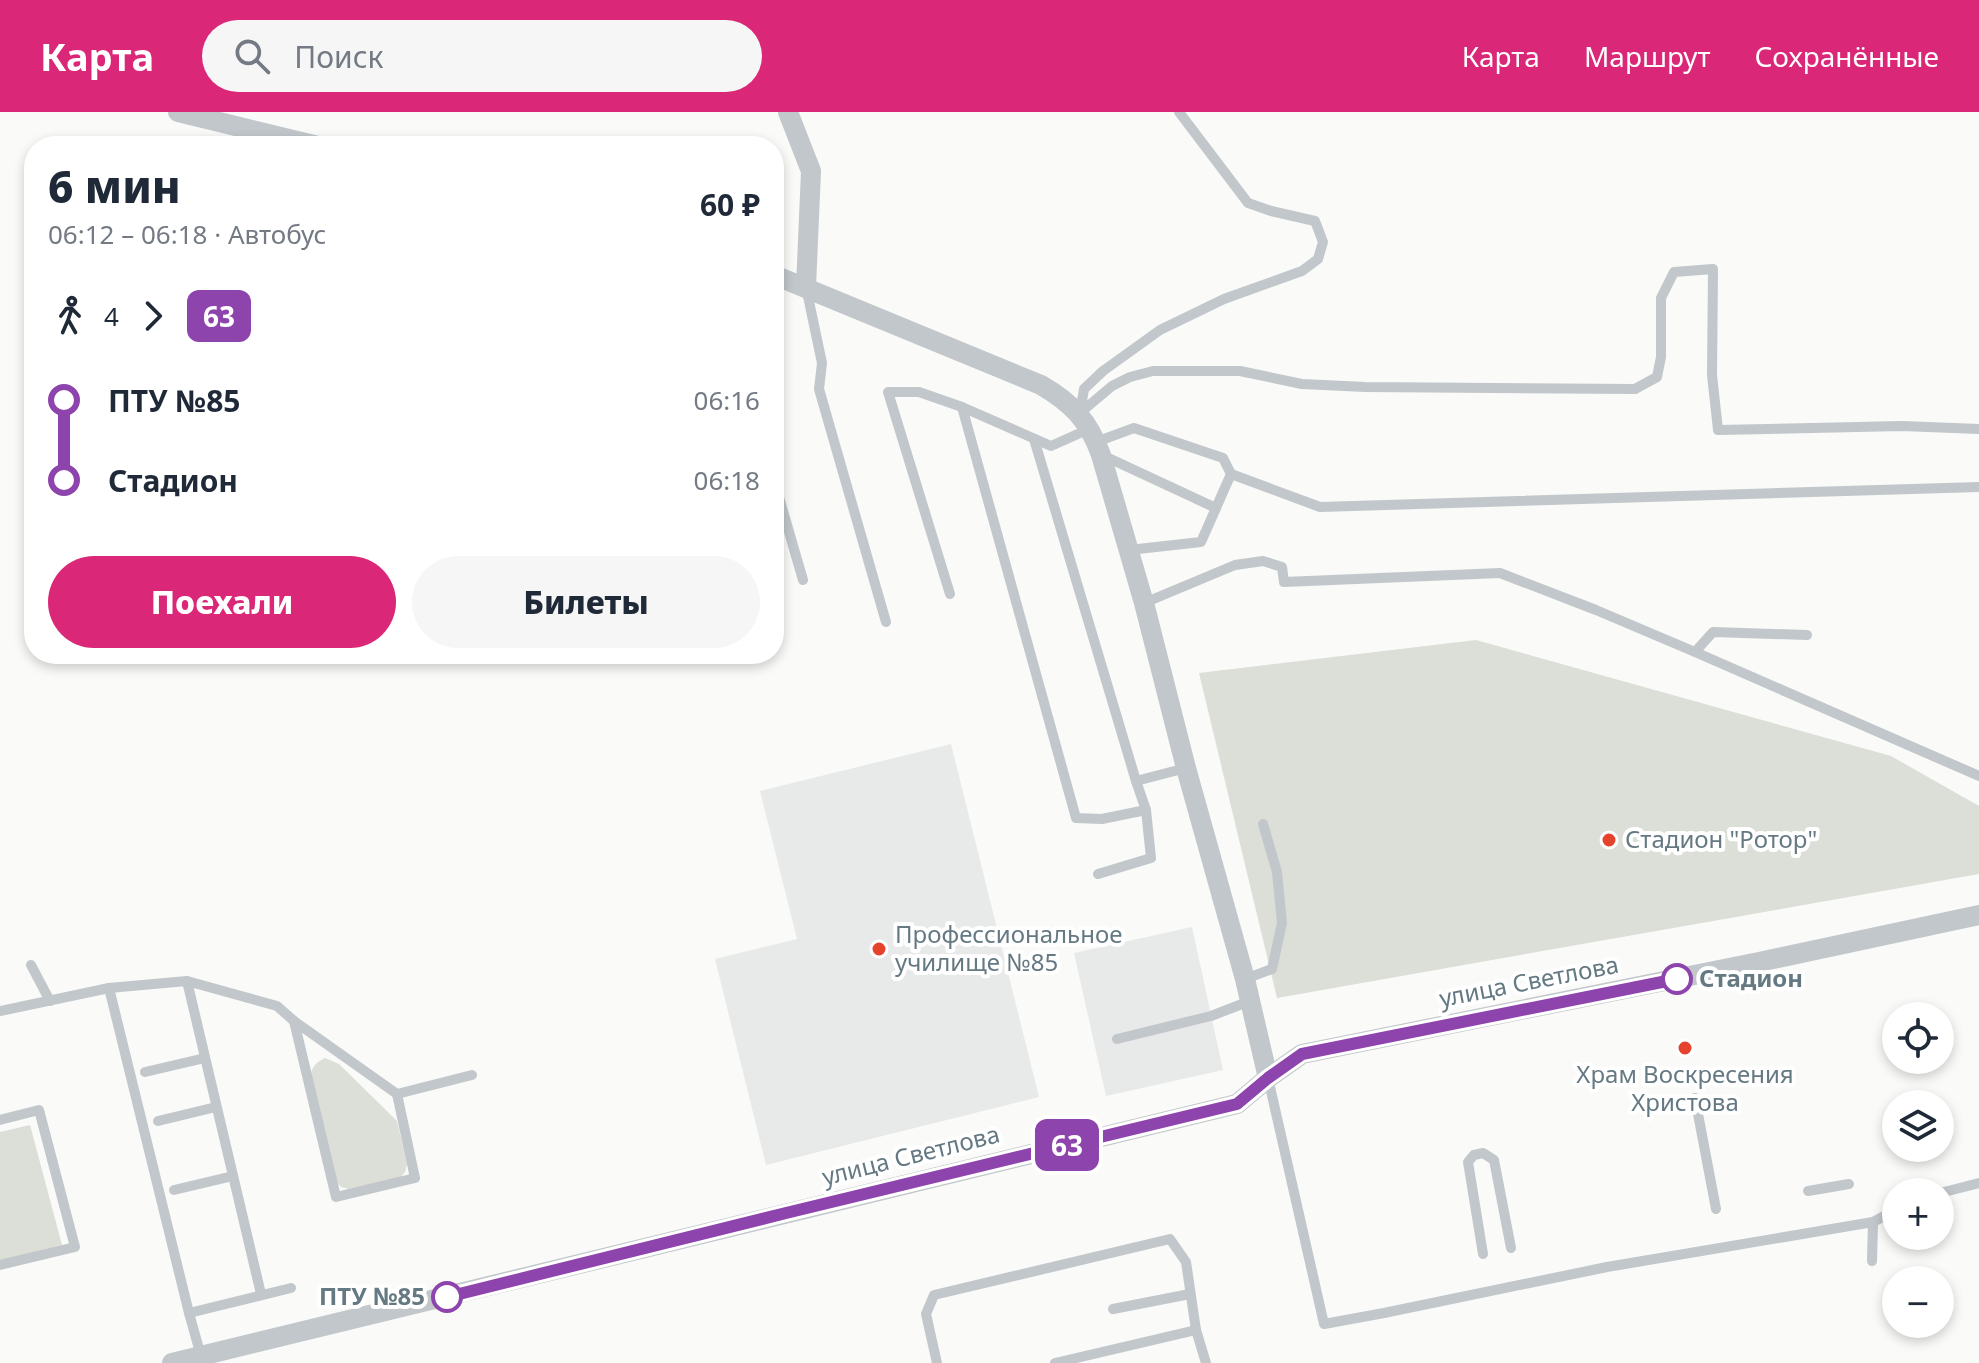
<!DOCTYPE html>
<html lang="ru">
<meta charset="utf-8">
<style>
:root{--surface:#fff;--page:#f6f6f7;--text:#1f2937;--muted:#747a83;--accent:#db2777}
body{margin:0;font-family:"Noto Sans",sans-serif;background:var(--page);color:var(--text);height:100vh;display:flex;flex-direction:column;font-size:30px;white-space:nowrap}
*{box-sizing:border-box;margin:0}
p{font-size:26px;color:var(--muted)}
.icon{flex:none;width:44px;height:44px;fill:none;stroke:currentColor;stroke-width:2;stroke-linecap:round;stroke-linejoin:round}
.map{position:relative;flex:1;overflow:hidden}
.side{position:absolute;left:24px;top:24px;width:760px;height:528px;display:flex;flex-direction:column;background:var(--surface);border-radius:32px;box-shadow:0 4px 12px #0003}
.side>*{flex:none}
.badge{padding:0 16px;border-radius:12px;font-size:28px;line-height:52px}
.tools{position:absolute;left:1882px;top:890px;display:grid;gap:16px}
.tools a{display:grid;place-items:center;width:72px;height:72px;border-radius:50%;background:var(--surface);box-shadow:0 4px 12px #0003;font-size:40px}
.map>.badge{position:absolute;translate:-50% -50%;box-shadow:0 0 0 4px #fff}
.legs{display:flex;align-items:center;gap:12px;height:88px;padding:0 24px;font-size:26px}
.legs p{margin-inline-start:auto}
.head{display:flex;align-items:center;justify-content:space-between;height:136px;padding:0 24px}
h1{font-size:44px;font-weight:800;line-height:60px}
.primary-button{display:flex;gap:16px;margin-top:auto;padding:16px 24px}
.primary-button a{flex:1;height:92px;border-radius:48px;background:var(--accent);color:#fff;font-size:32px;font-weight:800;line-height:92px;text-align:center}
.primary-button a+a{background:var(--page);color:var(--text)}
ul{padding:0 24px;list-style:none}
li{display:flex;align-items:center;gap:28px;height:80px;font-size:30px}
li i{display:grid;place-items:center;width:12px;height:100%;margin:0 10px;background:currentColor}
li i::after{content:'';width:20px;height:20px;margin:-10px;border:6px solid;border-radius:50%;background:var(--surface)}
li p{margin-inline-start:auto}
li:first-child i{background:linear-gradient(#0000 50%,currentColor 0)}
li:last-child i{background:linear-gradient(currentColor 50%,#0000 0)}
header{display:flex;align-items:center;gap:48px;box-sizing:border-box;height:112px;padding:0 40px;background:var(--accent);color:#fff}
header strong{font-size:38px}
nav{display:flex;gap:44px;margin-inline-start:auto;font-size:28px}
.search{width:560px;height:72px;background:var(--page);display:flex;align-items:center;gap:20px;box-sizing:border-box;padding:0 28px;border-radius:44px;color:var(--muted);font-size:30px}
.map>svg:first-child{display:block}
</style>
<header>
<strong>Карта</strong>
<div class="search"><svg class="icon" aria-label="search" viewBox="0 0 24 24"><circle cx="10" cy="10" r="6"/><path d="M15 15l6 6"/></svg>Поиск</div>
<nav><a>Карта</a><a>Маршрут</a><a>Сохранённые</a></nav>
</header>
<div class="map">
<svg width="1979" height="1251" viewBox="0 0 1979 1251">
<rect width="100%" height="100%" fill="#fafaf8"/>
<g fill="#e8eae9">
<polygon points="951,632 1039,985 766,1053 715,847 797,827 760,679"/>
<polygon points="1192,815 1223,958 1106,984 1074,841"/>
</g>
<g fill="#dbdfd7">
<polygon points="1476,528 1891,644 1979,694 1979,762 1277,886 1199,561"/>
<path d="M325 946 339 952 397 1009 407 1052 405 1060 399 1067 349 1077 341 1075 335 1068 311 963C312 954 317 950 325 946Z"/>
<polygon points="30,1013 62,1133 0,1149 0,1020"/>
</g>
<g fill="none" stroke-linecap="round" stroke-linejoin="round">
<g stroke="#c1c7ca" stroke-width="10">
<polyline points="806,175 822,251 819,277 886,510"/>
<polyline points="1080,301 1112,274 1130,265 1153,259 1240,259 1302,272 1365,275 1635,277 1657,265 1661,245 1661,186 1674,160 1713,157 1712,263 1718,318 1902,314 1979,317"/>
<polyline points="1080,301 1084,277 1103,259 1160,218 1224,187 1302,159 1318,147 1323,130 1315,109 1271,99 1248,91 1179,0"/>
<polyline points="1089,317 1051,334 962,295 1076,706 1102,707 1146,698"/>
<polyline points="1034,327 1136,669"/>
<polyline points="1096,330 1134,316 1223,346 1231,362 1320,395 1979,375"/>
<polyline points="1102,343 1216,396"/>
<polyline points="774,368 803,468"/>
<polyline points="1129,438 1201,430 1231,362"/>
<polyline points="950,482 888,280 919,280 962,295"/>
<polyline points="1144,491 1235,453 1263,449 1282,455 1284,470 1500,461 1596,498 1695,540 1713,520 1807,523"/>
<polyline points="1695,540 1979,664"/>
<polyline points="1098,762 1151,746 1146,698 1136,669 1186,656"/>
<polyline points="31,853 50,889"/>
<polyline points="1245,867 1272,857 1282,811 1277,760 1263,712"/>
<polyline points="187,869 261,1182"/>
<polyline points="109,876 187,869 277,894 294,909 397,982 472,963"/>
<polyline points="0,899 109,876 189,1201"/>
<polyline points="294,909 336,1085 415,1066 397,982"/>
<polyline points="1117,927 1211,904 1250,889"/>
<polyline points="145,960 205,946"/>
<polyline points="1268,966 1324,1212 1384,1201 1607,1155 1873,1110 1896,1098"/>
<polyline points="1695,986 1716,1097"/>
<polyline points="0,1008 39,998 75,1135 0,1153"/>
<polyline points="158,1009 216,995"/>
<polyline points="174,1078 233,1064"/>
<polyline points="1808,1079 1849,1072"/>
<polyline points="1940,1081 1979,1071"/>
<polyline points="1483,1142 1468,1050 1474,1043 1483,1041 1494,1048 1511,1136"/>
<polyline points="1872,1149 1873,1110"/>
<polyline points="1113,1197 1190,1182"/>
<polyline points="201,1244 189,1201 291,1176"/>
<polyline points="937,1251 926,1202 934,1183 1170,1127 1186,1150 1196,1218 1206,1251"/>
<polyline points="1055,1251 1196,1218"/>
</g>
<g stroke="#c1c7ca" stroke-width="20">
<polyline points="178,0 318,34"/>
<polyline points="788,0 811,59 806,175"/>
<path d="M774 163 1041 273C1072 291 1089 309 1101 343L1144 491 1186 656 1245 867 1268 966"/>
<polyline points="172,1251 1237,992 1268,966 1302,942 1759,850 1979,803"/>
</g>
</g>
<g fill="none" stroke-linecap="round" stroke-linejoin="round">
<defs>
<polyline id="line-1" points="447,1185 786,1101 1237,992 1268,966 1302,942 1677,867"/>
</defs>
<use href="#line-1" stroke="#fff" stroke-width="18"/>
<use href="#line-1" stroke="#8e44ad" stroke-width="12"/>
</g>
<g fill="#e6432c" stroke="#fff" stroke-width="3">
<circle cx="1609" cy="728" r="8"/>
<circle cx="879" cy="837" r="8"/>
<circle cx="1685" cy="936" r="8"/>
</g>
<g fill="#fff" stroke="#8e44ad" stroke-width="4">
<circle cx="1677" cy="867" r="14"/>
<circle cx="447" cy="1185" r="14"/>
</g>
<g text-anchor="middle" stroke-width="8" stroke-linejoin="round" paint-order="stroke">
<g font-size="24" fill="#657983" stroke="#fff" text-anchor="start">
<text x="1625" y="736">Стадион "Ротор"</text>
<text x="895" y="831">Профессиональное<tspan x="895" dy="28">училище №85</tspan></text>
<text x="1685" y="971" text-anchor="middle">Храм Воскресения<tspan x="1685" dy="28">Христова</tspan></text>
</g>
<g font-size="24" font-weight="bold" fill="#657983" stroke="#fff" text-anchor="start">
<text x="1699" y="875">Стадион</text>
<text x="425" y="1193" text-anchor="end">ПТУ №85</text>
</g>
<g font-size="24" fill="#657983" stroke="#fff">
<text transform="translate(1529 870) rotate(-11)" y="8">улица Светлова</text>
<text transform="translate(911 1044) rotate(-14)" y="8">улица Светлова</text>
</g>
</g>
</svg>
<div class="tools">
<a><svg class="icon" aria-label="locate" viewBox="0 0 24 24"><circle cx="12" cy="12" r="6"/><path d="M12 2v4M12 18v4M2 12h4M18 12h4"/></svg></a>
<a><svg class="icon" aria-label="layers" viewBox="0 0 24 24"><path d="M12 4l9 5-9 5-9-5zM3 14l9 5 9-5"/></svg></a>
<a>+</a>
<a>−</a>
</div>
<b class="badge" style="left:1067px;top:1033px;background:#8e44ad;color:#fff">63</b>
<section class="side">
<div class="head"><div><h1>6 мин</h1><p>06:12 – 06:18 · Автобус</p></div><b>60 ₽</b></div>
<div class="legs"><svg class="icon" aria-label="walk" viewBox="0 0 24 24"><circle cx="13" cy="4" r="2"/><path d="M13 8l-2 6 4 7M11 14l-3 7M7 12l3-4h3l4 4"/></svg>4<svg class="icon" aria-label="forward" viewBox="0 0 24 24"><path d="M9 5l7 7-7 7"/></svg><b class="badge" style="background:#8e44ad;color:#fff">63</b></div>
<ul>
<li><i style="color:#8e44ad"></i><b>ПТУ №85</b><p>06:16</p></li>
<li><i style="color:#8e44ad"></i><b>Стадион</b><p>06:18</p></li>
</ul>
<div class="primary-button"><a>Поехали</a><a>Билеты</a></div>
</section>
</div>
